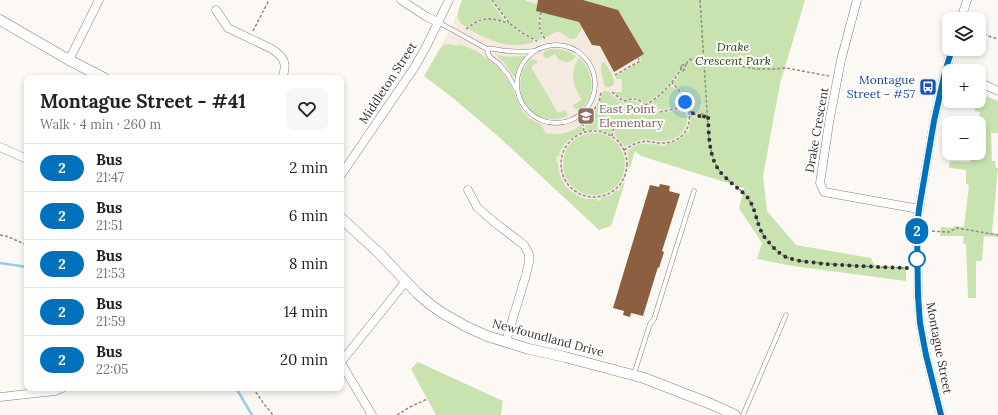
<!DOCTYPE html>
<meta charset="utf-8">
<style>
:root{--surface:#fff;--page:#f6f6f6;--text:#222;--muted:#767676;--line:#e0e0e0}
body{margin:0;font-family:Lora,serif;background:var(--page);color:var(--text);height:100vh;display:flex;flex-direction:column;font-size:15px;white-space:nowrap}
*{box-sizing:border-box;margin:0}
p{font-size:13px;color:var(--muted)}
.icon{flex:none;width:22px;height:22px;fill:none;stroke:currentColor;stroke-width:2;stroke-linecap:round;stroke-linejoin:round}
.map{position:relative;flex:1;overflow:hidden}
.sheet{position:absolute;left:24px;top:75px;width:320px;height:316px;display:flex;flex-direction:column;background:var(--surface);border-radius:8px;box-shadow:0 2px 6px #0003}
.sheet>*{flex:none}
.badge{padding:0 8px;border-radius:13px;font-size:14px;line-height:26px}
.tools{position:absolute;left:942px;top:12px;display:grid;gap:8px}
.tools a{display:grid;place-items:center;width:44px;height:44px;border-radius:8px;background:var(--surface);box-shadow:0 2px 6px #0003;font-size:20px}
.you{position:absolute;width:20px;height:20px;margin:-10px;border:3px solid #fff;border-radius:50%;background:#1a73e8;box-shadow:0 0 0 6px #1a73e833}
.map>.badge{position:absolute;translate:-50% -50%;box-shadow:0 0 0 2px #fff}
.round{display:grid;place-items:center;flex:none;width:42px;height:42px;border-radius:8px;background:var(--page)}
.head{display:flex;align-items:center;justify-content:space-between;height:68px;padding:0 16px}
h1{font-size:19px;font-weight:700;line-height:30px}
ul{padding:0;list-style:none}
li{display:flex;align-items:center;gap:12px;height:48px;padding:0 16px;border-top:1px solid var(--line)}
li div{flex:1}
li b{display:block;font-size:15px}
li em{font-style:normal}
li .badge{min-width:44px;font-weight:700;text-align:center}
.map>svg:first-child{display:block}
</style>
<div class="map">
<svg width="998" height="415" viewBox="0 0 998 415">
<rect width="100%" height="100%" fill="#fcf8f3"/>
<polygon fill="#f4eadf" points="462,0 648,0 696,104 709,177 641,156 634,151 611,226 599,230 499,137 453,98 424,76 447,35 453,24"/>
<g fill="#c9e3b0">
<path d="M462 0H490L504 20 503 21C486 15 481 17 466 27 454 20 458 11 462 0Z"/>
<path d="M493 0H526V1L537 4 536 11 540 12C538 24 538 28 543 39L537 40 522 32 510 23Z"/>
<path d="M583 0H805L780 84 763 176 767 211 796 245 871 258 873 263 878 266 906 267V281L793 266 757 259 762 243 739 208 744 188 641 156 635 151 629 170 628 151C637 141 648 144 661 145L662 146H665L666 144C675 142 681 140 687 132H689L690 129 689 128 691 121 690 115 699 119 698 115 690 110 684 94 676 85 673 83 681 72 680 69C673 81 658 97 645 103 637 97 634 96 624 100L613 92H622V79H616V76L641 61 640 57 644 54 618 10Z"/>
<path d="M542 12 579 22 582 28C581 31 579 34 577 37 570 44 564 31 557 32 552 32 550 37 545 37 539 29 540 22 542 12Z"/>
<path d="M486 19H492L509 24 521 34 533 40 534 42C514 48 501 45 482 36 478 34 473 32 469 29L472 25Z"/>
<path d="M448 44 459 46 460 44 476 51 489 60 499 68 511 86 518 102 522 111 529 118 540 124 546 133C558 136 572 133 582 124L583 131C572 138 563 141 559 156H557L556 162H558C557 180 570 195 587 199 590 199 594 199 597 199V201L601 200V198L611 195 617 190 618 191 621 189 620 187 625 182 611 226 599 230 499 137 453 98 424 76 440 49 443 46Z"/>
<path d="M550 49C560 49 568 50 576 56 572 63 566 63 559 60L555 54 548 58 544 57 543 54C544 51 546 50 550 49Z"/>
<polygon points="496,55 509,57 525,56 525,58 521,64 516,76 514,77 505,64"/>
<path d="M579 58C590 68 596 86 588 100 585 104 583 108 579 110L574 108 573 105 582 100C573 85 569 74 579 58Z"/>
<path d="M531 59 537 60V63L531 67 558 113 564 110 566 111 568 116C541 127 515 107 521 78 523 70 525 65 531 59Z"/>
<path d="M602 62H604C609 68 614 76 614 84 611 87 609 88 605 87 603 81 600 67 602 62Z"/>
<path d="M670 86C679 88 684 99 686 107L685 108C673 105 659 115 648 105L649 104 661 95Z"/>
<path d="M604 91 610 92 612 95 623 103 630 99 631 101C641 100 645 111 654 112 665 115 676 109 684 111 687 115 688 120 686 125 682 137 671 142 659 141 652 140 647 139 640 140 636 141 629 146 626 146 623 146 617 138 615 136V128L619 121 617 118C612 123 613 128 611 134L597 129 587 131 586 130 585 122C594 114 600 105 602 93Z"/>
<polygon points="979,93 998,101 998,133 991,133 992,161 995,161 996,168 998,168 992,233 998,234 998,237 984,236 982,261 976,261 976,298 968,298 966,244 963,244 964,236 940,236 941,227 953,228 954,226 964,227 969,185 966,184 966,170 949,168 950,161 970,162 972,153 979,153 979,123 977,123 980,112 975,111 976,105 958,102 957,103 950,102 950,101 979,101"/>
<circle cx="594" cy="164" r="31"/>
<polygon points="418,362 503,401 501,415 436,415 411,369"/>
</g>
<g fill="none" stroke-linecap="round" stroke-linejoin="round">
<g stroke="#96cdef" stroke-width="2.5">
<polyline points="0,263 27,267"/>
<polyline points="236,388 252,415"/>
</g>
</g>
<g fill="#8c5f40">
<polygon points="538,0 583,0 618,10 644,54 614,72 600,46 592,45 579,22 536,11"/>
<polygon points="660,184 670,186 669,191 680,194 662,251 664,252 659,268 658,267 643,316 631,313 630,317 623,315 624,311 613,308 650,185 659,187"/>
</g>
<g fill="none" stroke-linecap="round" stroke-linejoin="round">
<defs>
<g id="service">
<path d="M438 22 487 49C496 48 500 51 508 51 517 52 526 52 535 51"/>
<circle cx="556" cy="84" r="39"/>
<polyline points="487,49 489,56 499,64 508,75 516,89"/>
<polyline points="634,374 650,324 654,319 694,191"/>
<polyline points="743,415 786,315"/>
</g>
<g id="minor">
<polyline points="401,0 427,17 438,22"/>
<polyline points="857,0 841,60 829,123 820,183 824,192 919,209"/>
<path d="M216 10 228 28 272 49C284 57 288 64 282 78"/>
<polyline points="961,19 967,0"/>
<polyline points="69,60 99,0"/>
<polyline points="979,82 998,91"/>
<polyline points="0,147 27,159"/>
<polyline points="341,175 414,68 426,47 449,0"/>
<polyline points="468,190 477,207 494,222 524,245 529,254 529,262 526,275 506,341"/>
<polyline points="341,362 406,281"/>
<polyline points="341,363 372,415"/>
<polyline points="0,397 55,391 62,388"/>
<polyline points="941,415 926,355 920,323 918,296 917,228 919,209 934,121 945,72 952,49"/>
</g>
<g id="tertiary">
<polyline points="0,20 69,60 104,78"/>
<polyline points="341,218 379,253 417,293 431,305 444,314 467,327 487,336 529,349 565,357 644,378 711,404 735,415"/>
</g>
</defs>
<use href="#service" stroke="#84807c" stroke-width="5"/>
<use href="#minor" stroke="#84807c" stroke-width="9"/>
<use href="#tertiary" stroke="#84807c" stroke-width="11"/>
<g stroke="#908d89" stroke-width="1.5" stroke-dasharray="3 2" stroke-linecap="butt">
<polyline points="492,0 509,23 522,33 537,41"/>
<path d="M700 0 709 142C712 155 715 168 725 177 733 185 743 190 749 200 756 211 757 225 764 236 770 245 777 252 786 257 797 262 811 262 822 263 850 266 879 267 907 268"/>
<path d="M541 12C539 23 538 29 545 39"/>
<path d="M466 29C484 15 489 18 509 23"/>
<polyline points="253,31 269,0"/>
<polyline points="979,33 998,39"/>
<polyline points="686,64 685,68 683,71 680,66 686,64 689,60 695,58 704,57 714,61 756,69 775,69 786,68 829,76"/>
<polyline points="615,75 640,61 638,58"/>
<path d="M612 92 623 101C626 101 629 99 632 99 642 98 645 108 654 111 665 114 675 106 686 109 691 111 694 116 700 116"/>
<path d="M645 105C660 97 673 83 681 69"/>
<polyline points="704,116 700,118 699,114 703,114 704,116 707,115"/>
<polyline points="588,117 599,103 601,92"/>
<polyline points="583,123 584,132"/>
<circle cx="594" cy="164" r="33"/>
<polyline points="612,136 615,123 618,120"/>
<path d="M624 150C629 147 635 143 641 142 647 140 653 143 660 143 679 144 692 131 689 112 687 101 680 90 672 83"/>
<polyline points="927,231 949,232 957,228 998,235"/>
<polyline points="0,235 6,236 27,245"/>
<polyline points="253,388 264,404 273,415"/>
<polyline points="397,415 410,407 427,399"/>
</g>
<use href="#service" stroke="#fff" stroke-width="4"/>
<use href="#minor" stroke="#fff" stroke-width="8"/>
<use href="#tertiary" stroke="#fff" stroke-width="10"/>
</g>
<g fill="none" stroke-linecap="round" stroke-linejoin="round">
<defs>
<polyline id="line" points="941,415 926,355 920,323 918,296 917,228 919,209 934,121 945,72 952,49"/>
</defs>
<use href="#line" stroke="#fff" stroke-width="9"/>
<use href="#line" stroke="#0072bc" stroke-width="6"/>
<path stroke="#343230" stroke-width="4" stroke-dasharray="0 7.2" d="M685 102 688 110 697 116H700V118L708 115C709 136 708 162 725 177 733 185 741 190 748 198 757 210 756 227 766 239 772 246 778 253 786 257 798 262 813 262 825 264 853 266 880 267 907 268L917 259"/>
</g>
<defs>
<symbol id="bus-square" viewBox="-11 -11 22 22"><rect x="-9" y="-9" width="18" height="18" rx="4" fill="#1a4fb4" stroke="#fff"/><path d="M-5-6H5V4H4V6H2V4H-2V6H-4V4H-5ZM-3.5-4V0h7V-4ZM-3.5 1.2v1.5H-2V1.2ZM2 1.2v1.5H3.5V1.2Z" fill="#fff"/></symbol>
<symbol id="school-square" viewBox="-11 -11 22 22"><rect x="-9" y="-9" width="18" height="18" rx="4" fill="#8d6e63" stroke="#fff"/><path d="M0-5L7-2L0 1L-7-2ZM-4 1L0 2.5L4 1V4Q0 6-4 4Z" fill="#fff"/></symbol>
</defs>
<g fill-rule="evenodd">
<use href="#bus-square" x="918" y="77" width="20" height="20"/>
<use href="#school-square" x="576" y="106" width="20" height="20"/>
</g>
<circle fill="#fff" stroke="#0072bc" stroke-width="2" cx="917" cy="259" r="8"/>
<g text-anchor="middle" stroke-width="4" stroke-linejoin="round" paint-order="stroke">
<g font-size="12" font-style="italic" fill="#2c420b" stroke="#fff">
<text x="733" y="51">Drake<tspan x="733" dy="14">Crescent Park</tspan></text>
</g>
<g font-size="12" fill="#164399" stroke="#fff" text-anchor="end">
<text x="915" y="84">Montague<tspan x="915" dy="14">Street - #57</tspan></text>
</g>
<g font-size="12" fill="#343230" stroke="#fff">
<text transform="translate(388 83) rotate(-57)" y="4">Middleton Street</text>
<text transform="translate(817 130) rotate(-80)" y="4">Drake Crescent</text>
<text transform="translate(548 338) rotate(15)" y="4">Newfoundland Drive</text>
<text transform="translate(939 348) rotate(79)" y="4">Montague Street</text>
</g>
<g font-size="12" fill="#785e54" stroke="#fff" text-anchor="start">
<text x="599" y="113">East Point<tspan x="599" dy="14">Elementary</tspan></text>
</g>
</g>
</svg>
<div class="tools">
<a><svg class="icon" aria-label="layers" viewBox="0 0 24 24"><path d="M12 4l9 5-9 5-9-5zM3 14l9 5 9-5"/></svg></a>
<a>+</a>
<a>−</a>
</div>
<div class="you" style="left:685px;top:102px"></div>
<b class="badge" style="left:917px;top:231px;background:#0072bc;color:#fff">2</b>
<section class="sheet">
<div class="head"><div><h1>Montague Street - #41</h1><p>Walk · 4 min · 260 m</p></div><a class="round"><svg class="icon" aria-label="heart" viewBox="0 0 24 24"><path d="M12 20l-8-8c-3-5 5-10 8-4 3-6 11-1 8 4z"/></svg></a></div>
<ul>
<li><span class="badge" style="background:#0072bc;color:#fff">2</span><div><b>Bus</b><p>21:47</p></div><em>2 min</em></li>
<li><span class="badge" style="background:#0072bc;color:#fff">2</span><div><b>Bus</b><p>21:51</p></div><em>6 min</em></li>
<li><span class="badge" style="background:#0072bc;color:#fff">2</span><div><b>Bus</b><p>21:53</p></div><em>8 min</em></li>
<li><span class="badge" style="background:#0072bc;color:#fff">2</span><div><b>Bus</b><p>21:59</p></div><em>14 min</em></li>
<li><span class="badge" style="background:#0072bc;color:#fff">2</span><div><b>Bus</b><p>22:05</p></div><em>20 min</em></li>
</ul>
</section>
</div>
